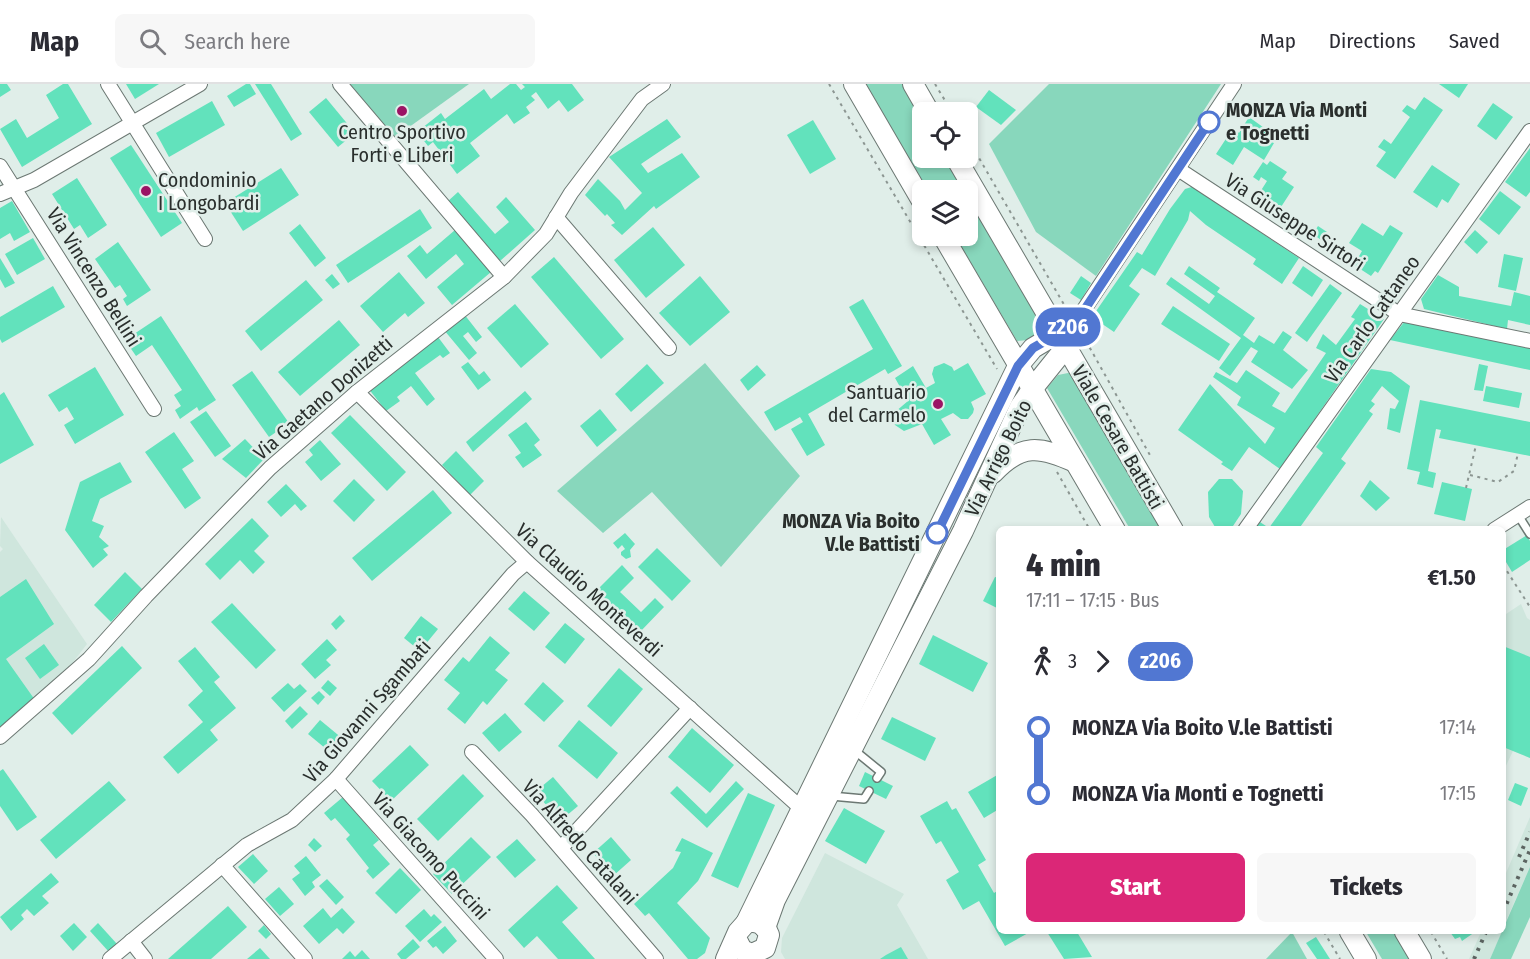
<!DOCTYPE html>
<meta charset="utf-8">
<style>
:root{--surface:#fff;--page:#f7f7f7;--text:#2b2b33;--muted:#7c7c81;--line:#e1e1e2;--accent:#db2777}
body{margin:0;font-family:"Fira Sans Condensed",sans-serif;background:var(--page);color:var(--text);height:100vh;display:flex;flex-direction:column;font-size:22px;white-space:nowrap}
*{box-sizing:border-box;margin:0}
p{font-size:20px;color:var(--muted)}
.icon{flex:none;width:33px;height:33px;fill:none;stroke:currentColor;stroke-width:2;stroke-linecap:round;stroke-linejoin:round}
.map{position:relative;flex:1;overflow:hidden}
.side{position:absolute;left:996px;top:442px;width:510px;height:408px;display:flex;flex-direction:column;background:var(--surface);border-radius:9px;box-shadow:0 3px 9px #0003}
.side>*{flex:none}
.badge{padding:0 12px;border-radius:20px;font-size:21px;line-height:39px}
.tools{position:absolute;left:912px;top:18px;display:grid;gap:12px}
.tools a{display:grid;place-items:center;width:66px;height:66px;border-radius:9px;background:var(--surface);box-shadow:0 3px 9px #0003;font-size:30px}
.map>.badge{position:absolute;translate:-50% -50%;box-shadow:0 0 0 3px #fff}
.legs{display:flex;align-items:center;gap:9px;height:66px;padding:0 30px;font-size:20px}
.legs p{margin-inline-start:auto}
.head{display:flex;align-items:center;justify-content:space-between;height:102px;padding:0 30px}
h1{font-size:33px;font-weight:800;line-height:45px}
.primary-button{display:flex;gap:12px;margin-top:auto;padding:12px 30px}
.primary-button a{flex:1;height:69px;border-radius:9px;background:var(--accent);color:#fff;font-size:24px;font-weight:800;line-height:69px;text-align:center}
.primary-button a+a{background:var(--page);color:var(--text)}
ul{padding:0 30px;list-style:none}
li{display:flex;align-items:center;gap:21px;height:66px;font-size:22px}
li i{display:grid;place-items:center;width:9px;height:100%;margin:0 8px;background:currentColor}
li i::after{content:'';width:15px;height:15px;margin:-8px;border:4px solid;border-radius:50%;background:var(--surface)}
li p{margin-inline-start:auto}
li:first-child i{background:linear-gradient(#0000 50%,currentColor 0)}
li:last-child i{background:linear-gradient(currentColor 50%,#0000 0)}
header{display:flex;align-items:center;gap:36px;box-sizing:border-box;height:84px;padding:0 30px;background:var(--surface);border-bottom:2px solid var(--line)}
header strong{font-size:28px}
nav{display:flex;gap:33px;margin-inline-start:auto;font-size:21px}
.search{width:420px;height:54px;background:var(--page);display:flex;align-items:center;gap:15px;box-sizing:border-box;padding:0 21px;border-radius:9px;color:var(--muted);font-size:22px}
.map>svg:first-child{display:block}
</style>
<header>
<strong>Map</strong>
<div class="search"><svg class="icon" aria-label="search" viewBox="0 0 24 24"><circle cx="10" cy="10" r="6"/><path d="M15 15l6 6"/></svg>Search here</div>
<nav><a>Map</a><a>Directions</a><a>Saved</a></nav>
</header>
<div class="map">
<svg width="1530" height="875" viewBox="0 0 1530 875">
<rect width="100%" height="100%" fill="#e0eee9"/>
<g fill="#cfe6dd">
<polygon points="1,433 87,560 70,582 35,616 0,643 0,468 3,465 0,462"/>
<polygon points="1521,520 1527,534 1530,536 1530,674 1513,667 1503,688 1503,532"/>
<polygon points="1530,733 1530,783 1503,844 1503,796"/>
<polygon points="825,769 904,810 897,821 928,875 785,875 781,868 782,854"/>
<polygon points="1481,848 1502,848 1490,875 1469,875"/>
</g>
<g fill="#88d7bc">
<polygon points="350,0 469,0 394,54"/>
<polygon points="865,0 903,0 922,33 922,74 946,74 965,106 928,106"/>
<polygon points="1049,0 1221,0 1096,192 1036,148 989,60"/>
<polygon points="968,110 1040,234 1042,245 1029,256 1017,257 955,152 968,152"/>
<polygon points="705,279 800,392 721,483 652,408 603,449 557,407"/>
<polygon points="1073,288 1163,445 1130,445 1047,304 1058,291"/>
<polygon points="1530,783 1530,833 1511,875 1490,875"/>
<polygon points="1292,848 1307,875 1266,875"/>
<polygon points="1366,848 1396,848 1411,875 1382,875"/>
</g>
<g fill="#62e2bc">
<polygon points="0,0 7,0 11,6 0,13"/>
<polygon points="63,0 68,0 92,40 22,83 0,45 16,35 27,54 59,34 46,11"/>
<polygon points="126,0 159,0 135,15"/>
<polygon points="246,0 250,0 256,10 234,23 227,12"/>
<polygon points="255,0 271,0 302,50 291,57"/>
<polygon points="510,0 516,0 521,6 525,3 522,0 572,0 584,16 568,28 559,16 548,25 536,8 531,12 535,16 526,23 530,29 514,40 507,30 470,59 480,72 457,90 433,58 428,62 417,48 441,29 445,35 484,5 491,15"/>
<polygon points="1439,0 1468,0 1459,14"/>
<polygon points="989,6 1016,26 1001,41 976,23"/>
<polygon points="1424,13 1443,26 1395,95 1376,82 1386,68 1378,63 1384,55 1391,60 1410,33 1402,27 1407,21 1415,26"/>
<polygon points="326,14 355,49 338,63 309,28"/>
<polygon points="212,17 225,41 169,73 156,49"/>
<polygon points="1493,19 1513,33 1496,56 1477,42"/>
<polygon points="1249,33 1267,46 1263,52 1274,59 1264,76 1244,63 1233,81 1216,70 1233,44 1239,49"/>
<polygon points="667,35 681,53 641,80 648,89 682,69 700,93 656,125 654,122 622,151 611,141 615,139 607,130 605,132 585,111 598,95 620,117 625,126 642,109 609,73"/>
<polygon points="813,36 836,75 810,90 787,51"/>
<polygon points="131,61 182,139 161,153 110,74"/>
<polygon points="1530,64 1530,108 1526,113 1505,98"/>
<polygon points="1270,77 1287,88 1282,95 1294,103 1281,123 1279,122 1275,128 1255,116 1267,97 1261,93 1259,97 1253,93 1263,78 1267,81"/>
<polygon points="1432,81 1460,100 1448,119 1442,115 1437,124 1413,108"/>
<polygon points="281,84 299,111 243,147 225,119"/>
<polygon points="77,94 107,141 88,154 80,141 74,145 52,110"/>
<polygon points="1195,102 1219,121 1299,174 1282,200 1253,180 1256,175 1206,141 1190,127 1188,136 1155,192 1142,184 1129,202 1140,210 1114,248 1092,233 1137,168 1142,171 1170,125 1185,105"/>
<polygon points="1500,107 1521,123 1499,151 1479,135"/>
<polygon points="458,108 495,150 509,138 496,123 506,113 535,146 500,177 447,118"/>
<polygon points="12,117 30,148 14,157 10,149 0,155 0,124"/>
<polygon points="420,125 432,144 348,199 336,181"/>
<polygon points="1362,139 1383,152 1390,141 1403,149 1378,189 1375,187 1371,192 1354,181 1362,167 1349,159"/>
<polygon points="300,140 326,174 315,183 289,149"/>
<polygon points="1318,142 1327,148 1321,156 1313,150"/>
<polygon points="653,143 685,181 646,214 614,176"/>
<polygon points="455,146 491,188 452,221 437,203 464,180 456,170 426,195 407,172 420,161 427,170"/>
<polygon points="1475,146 1488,158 1477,170 1464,158"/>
<polygon points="33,154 45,175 17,191 5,170"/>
<polygon points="118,158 151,206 127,222 123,215 127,212 120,201 115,204 95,175"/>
<polygon points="1504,170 1523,174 1516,207 1498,203"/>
<polygon points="554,173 624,255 601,275 531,193"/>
<polygon points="0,174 15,199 5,204 0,195"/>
<polygon points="1189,182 1220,204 1217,208 1255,234 1243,251 1254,259 1259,251 1274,260 1283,247 1292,253 1283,266 1308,286 1292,305 1251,278 1258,267 1251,263 1230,292 1219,284 1241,254 1166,200 1171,193 1209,220 1215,212 1184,190"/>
<polygon points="1303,182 1323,196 1312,213 1292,199"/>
<polygon points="399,188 425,219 408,233 405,229 383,248 360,222"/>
<polygon points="332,190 340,200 333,205 325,196"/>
<polygon points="1438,191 1459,203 1459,212 1511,222 1514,208 1530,212 1530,241 1508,236 1507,245 1424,225 1421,215"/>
<polygon points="700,192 730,228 690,262 659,229"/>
<polygon points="1081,192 1091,199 1081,216 1070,209"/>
<polygon points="306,196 323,216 261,267 245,247"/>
<polygon points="1330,200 1342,209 1307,258 1295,249"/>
<polygon points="53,202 65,223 2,259 0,255 0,233"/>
<polygon points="863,215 902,282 888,290 885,285 808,330 825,361 807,372 791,345 803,338 800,333 775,347 764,328 873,265 849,223"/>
<polygon points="515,220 549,260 521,284 487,244"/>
<polygon points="1360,220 1384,235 1280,385 1249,363 1232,387 1221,380 1223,378 1178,346 1210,300 1265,360 1275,344 1237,321 1241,313 1213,293 1216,288 1237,299 1246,286 1280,309 1272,322 1285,329 1326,269 1316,264 1323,250 1336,261 1355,235 1351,233"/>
<polygon points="1173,222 1230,260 1219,277 1161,240"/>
<polygon points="464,230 482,253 476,258 468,248 463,252 477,269 469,276 444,246"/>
<polygon points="161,232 216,316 199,327 197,323 180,335 175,326 181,322 174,311 182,306 152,261 136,272 125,256"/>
<polygon points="339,236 360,261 300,312 278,288"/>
<polygon points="1405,237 1530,262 1530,286 1390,256"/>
<polygon points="438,253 450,269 443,274 440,271 415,289 435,315 427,322 411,302 397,313 400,317 386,327 368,304"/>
<polygon points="468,278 479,291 484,287 491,296 478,306 461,283"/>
<polygon points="944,279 952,283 954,287 968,279 986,310 971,318 974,325 973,329 968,335 961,335 953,329 941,335 951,351 934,361 922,340 904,347 895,341 893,337 895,328 908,317 895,294 913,282 926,304 935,299 932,290 934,283"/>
<polygon points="647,280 664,299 631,328 615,310"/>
<polygon points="1479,280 1488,282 1483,307 1474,306"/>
<polygon points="757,281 766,291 748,307 740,296"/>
<polygon points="95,283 124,331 75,360 64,341 74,335 67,323 59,328 48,311"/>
<polygon points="1371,285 1391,288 1410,302 1400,349 1387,345 1390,324 1395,325 1399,317 1382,302 1371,317 1375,320 1369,327 1373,330 1341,375 1346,379 1298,446 1255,446 1260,438 1269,444 1323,369 1316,363"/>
<polygon points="252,287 289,339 269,353 232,301"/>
<polygon points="1486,302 1522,309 1519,324 1483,317"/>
<polygon points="525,307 532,315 473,368 466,358"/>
<polygon points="4,308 34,361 0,380 0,311"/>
<polygon points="1420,316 1530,338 1530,372 1439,354 1441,346 1436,345 1428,387 1436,389 1433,404 1417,400 1420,388 1407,385"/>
<polygon points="600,325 617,346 597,363 580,342"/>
<polygon points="206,327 231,362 215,373 190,338"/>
<polygon points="350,331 406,388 387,407 331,349"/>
<polygon points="526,338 540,356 534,361 542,371 523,384 515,373 521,369 508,351"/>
<polygon points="174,348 194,377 182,385 201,414 185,425 145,368"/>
<polygon points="245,355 264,375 246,394 222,375"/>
<polygon points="320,356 341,380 321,397 305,378 313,371 309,366"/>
<polygon points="456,367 484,397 470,411 442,381"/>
<polygon points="120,378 132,398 100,415 92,437 104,442 99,453 109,462 103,465 108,471 93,484 65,446 80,398"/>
<polygon points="354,395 375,416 354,438 333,417"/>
<polygon points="1219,395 1232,395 1243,407 1241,430 1231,445 1215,443 1209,433 1208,408"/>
<polygon points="1370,396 1390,414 1376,427 1360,412"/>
<polygon points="1442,398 1472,405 1465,437 1434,430"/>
<polygon points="286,400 307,422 301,427 295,420 281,433 267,418"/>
<polygon points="433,406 452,429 372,497 352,474"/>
<polygon points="252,434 269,452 254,467 265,478 253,490 240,476 220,496 205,480"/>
<polygon points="625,449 635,460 630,466 631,473 626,475 621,471 621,468 625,465 622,461 618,465 613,459"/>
<polygon points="1527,451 1530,457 1530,476 1512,488 1503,473 1503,466"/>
<polygon points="657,464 691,497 672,517 638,483"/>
<polygon points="622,481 634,494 620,508 641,528 655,514 664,523 639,549 596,507"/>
<polygon points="125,488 142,505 111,538 94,521"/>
<polygon points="995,493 999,494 999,525 983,517"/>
<polygon points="26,495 54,540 6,575 35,616 0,643 0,513"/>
<polygon points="524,507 550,529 534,547 508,525"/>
<polygon points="232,519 276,566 256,585 211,538"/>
<polygon points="340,531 345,537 336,546 331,540"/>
<polygon points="421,532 438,545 420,567 404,554"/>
<polygon points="565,539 585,555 565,580 545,563"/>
<polygon points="933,551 988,579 973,608 919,580"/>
<polygon points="490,552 510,569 495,586 508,596 487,621 483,617 465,640 447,625 460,609 444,596 463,573 469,578"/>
<polygon points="327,555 337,566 326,576 331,581 315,595 301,580"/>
<polygon points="44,560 59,581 40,595 25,574"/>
<polygon points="122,562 142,584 72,651 52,629"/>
<polygon points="1503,562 1530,573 1530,674 1503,663"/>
<polygon points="195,563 220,593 214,598 236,624 210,646 218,656 178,690 163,673 203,638 188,621 203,607 178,577"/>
<polygon points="619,584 643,605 611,643 587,622"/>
<polygon points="328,596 337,604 330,612 321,604"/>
<polygon points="543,598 564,617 544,638 524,620"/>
<polygon points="288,599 294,605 300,600 307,607 284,628 271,614"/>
<polygon points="319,607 325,613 318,621 311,614"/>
<polygon points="300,622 308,630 292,645 285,637"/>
<polygon points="505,629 522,648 499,668 482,649"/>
<polygon points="892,633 936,654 925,677 881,655"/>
<polygon points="320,636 343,655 331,669 308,650"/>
<polygon points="579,636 618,669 597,695 558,662"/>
<polygon points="692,644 734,681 710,709 668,673"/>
<polygon points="410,661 429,681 391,717 372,697"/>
<polygon points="3,685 37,733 17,747 0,722 0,687"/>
<polygon points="865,688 893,702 886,715 859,702"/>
<polygon points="463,690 484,712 438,757 417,735"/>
<polygon points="999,690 999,725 984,734 968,708"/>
<polygon points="553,693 578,722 560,737 535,708"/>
<polygon points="109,697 126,716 56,775 40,756"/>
<polygon points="736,697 744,705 707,744 670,709 677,702 706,730"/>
<polygon points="1515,699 1528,704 1521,722 1508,716"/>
<polygon points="748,709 775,721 738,804 711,792"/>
<polygon points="343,713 379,756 373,761 390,780 373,795 366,787 369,784 346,755 350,751 335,734 331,737 324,729"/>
<polygon points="947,717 952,726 956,724 986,776 978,781 994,809 999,806 999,848 1030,848 1005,862 979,817 963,826 946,796 959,788 941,757 936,760 920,732"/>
<polygon points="844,724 885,747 866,780 825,757"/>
<polygon points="471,753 491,773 452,810 433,790"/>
<polygon points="611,753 631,776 613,792 593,769"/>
<polygon points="314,754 322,762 315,768 308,761"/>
<polygon points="682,754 713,769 698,797 677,819 710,854 705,869 697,875 688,875 649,829 645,832 634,820 673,784 681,768 675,767"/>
<polygon points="517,755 536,776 515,794 496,773"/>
<polygon points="253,770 268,787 254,800 238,783"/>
<polygon points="306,772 321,791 312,798 315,803 305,812 292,795 300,789 294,782"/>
<polygon points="400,784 421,806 396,830 375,809"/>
<polygon points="51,789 59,798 42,812 49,819 34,832 27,825 21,831 24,835 11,847 0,833"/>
<polygon points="327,795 344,813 336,821 319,802"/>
<polygon points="557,801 578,824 562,838 595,875 558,875 537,852 524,864 508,846"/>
<polygon points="279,803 294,820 280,832 265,815"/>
<polygon points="228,822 247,843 211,875 168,875"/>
<polygon points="323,824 331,834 342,824 355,838 343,850 337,844 319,860 303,842"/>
<polygon points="424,825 431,833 434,830 442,838 420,858 405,842"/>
<polygon points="74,839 87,853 73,867 60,852"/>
<polygon points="98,839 117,860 109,868 90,847"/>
<polygon points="264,841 271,850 266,855 258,847"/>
<polygon points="445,842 457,857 443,870 436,862 433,864 427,857"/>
<polygon points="1047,848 1077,848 1092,873 1064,875"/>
<polygon points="1450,848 1475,848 1462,857 1460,853 1455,855"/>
<polygon points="1316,853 1330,875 1317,875 1306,859"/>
<polygon points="413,855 420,863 406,875 401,875 397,870"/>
<polygon points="901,863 908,875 880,875 886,871"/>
<polygon points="260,864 270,875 247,875"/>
<polygon points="362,866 370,875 342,875 350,867 355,873"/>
</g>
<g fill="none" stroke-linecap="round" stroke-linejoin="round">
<defs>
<g id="lane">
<polyline points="1518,431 1530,450"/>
<polyline points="854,666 881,688 877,694"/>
<polyline points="831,712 864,715 869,707"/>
</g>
<g id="street">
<polyline points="108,0 205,155"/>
<polyline points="340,0 504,193"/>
<polyline points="0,82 154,325"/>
<polyline points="1178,85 1399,230 1530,257"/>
<polyline points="0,110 34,96 200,0"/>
<polyline points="556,133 669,264"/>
<polyline points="1075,239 1234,0"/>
<polyline points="357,308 527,478 802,725"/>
<polyline points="1245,446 1530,47"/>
<polyline points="1494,446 1530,423"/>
<polyline points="0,653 89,575 146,512 270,384 357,308 504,193 546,150 571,109 642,15 663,0"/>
<polyline points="472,668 532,731 656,875"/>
<polyline points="336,695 496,875"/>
<polyline points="561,764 690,624"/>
<polyline points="222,781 305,875"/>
<polyline points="131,857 145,875"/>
<polyline points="110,875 247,761 292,736 336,695 513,490 527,478"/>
</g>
<g id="secondary">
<polyline points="854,0 922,117"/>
<polyline points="913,0 929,28"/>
<polyline points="956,74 1173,446"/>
<polyline points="943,152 1115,446"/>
<path d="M993 389C1021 359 1040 362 1075 378"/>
<polyline points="746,839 1018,282 1033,264 1075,239"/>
<polyline points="765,844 775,816 963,447 1020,323 1033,304 1066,263 1075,239"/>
<polyline points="1350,848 1366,875"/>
<polyline points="1405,848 1421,875"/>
<path d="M726 875 738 848 746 839C757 836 765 840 769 851L765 864 752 870 742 866 736 854"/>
</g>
</defs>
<use href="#lane" stroke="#6c7873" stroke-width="10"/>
<use href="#street" stroke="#6c7873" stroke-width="16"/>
<use href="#secondary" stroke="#6c7873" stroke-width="22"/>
<g stroke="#8c9692" stroke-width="2" stroke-dasharray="3 4.5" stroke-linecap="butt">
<polyline points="829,0 997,285"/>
<polyline points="935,0 952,28"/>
<polyline points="968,55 1066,224"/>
<polyline points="1086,257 1151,373"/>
<polyline points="1057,388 1090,446"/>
<polyline points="1470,391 1498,398 1514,387 1518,369"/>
<polyline points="1466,404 1476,361"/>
<polyline points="1503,481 1530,523"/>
<polyline points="1324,848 1340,875"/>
<polyline points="1431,848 1447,875"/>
</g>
<use href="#lane" stroke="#fff" stroke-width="7"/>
<use href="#street" stroke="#fff" stroke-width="14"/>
<use href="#secondary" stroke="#fff" stroke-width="20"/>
<g stroke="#5c6461" stroke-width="4" stroke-dasharray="3 6" stroke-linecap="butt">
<polyline points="1519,773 1530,748"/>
<polyline points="1503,828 1530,766"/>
<polyline points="1474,875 1486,848"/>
</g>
</g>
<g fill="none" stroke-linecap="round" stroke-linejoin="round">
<defs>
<polyline id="line-1" points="937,449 1018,282 1033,264 1075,240 1209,38"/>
</defs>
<use href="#line-1" stroke="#fff" stroke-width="14"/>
<use href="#line-1" stroke="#5177d2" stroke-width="9"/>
</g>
<g fill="#9b1465" stroke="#e0eee9" stroke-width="2">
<circle cx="402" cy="27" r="6"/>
<circle cx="146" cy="107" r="6"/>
<circle cx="938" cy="320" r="6"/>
</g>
<g fill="#fff" stroke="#5177d2" stroke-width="3">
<circle cx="1209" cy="38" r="10"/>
<circle cx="937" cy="449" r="10"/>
</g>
<g text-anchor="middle" stroke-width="5" stroke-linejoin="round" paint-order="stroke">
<g font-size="20" font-weight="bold" fill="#2a2f2d" stroke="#e0eee9" text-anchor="start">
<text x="1226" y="33">MONZA Via Monti<tspan x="1226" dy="23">e Tognetti</tspan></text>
<text x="920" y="444" text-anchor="end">MONZA Via Boito<tspan x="920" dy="23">V.le Battisti</tspan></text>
</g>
<g font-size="20" fill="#2a2f2d" stroke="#e0eee9">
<text x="402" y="55">Centro Sportivo<tspan x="402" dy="23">Forti e Liberi</tspan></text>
<text x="158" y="103" text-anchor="start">Condominio<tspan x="158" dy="23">I Longobardi</tspan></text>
<text x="926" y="315" text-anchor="end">Santuario<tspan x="926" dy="23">del Carmelo</tspan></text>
</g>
<g font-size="20" fill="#2a2f2d" stroke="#e0eee9">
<text transform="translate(1295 138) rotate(33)" y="7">Via Giuseppe Sirtori</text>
<text transform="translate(94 193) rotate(58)" y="7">Via Vincenzo Bellini</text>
<text transform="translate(1372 235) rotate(-55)" y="7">Via Carlo Cattaneo</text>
<text transform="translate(323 314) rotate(-41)" y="7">Via Gaetano Donizetti</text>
<text transform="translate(1118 353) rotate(60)" y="7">Viale Cesare Battisti</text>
<text transform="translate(998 374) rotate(-64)" y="7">Via Arrigo Boito</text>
<text transform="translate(589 506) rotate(42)" y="7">Via Claudio Monteverdi</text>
<text transform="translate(367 627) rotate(-49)" y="7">Via Giovanni Sgambati</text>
<text transform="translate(580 758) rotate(48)" y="7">Via Alfredo Catalani</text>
<text transform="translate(431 772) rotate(48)" y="7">Via Giacomo Puccini</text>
</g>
</g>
</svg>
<div class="tools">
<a><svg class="icon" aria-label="locate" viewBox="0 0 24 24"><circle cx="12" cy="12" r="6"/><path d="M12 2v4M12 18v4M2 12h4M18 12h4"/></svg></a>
<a><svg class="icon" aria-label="layers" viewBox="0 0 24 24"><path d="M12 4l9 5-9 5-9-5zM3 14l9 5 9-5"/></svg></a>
</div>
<b class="badge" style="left:1068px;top:243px;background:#5177d2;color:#fff">z206</b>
<section class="side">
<div class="head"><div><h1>4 min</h1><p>17:11 – 17:15 · Bus</p></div><b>€1.50</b></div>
<div class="legs"><svg class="icon" aria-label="walk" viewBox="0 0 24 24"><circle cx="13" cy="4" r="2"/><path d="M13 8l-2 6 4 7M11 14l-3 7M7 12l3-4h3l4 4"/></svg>3<svg class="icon" aria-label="forward" viewBox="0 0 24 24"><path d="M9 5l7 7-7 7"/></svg><b class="badge" style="background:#5177d2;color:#fff">z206</b></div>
<ul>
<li><i style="color:#5177d2"></i><b>MONZA Via Boito V.le Battisti</b><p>17:14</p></li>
<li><i style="color:#5177d2"></i><b>MONZA Via Monti e Tognetti</b><p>17:15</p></li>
</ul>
<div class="primary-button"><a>Start</a><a>Tickets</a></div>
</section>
</div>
